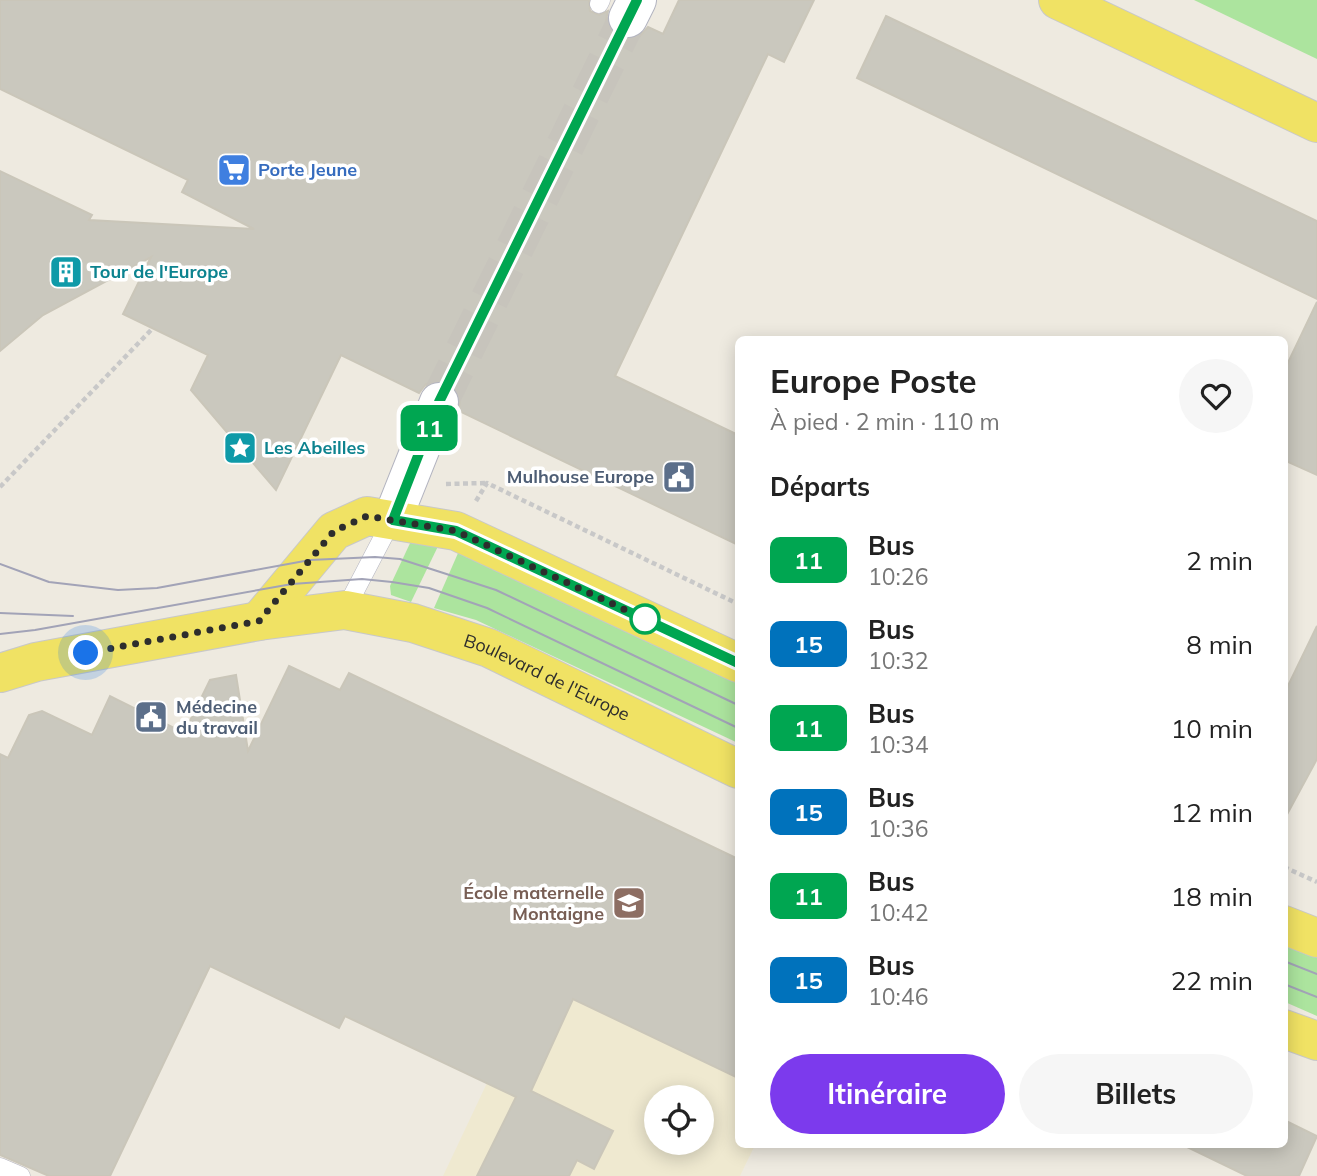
<!DOCTYPE html>
<html lang="fr">
<meta charset="utf-8">
<style>
:root{--surface:#fff;--page:#f6f6f6;--text:#222;--muted:#767676;--accent:#7c3aed}
body{margin:0;font-family:Mulish,sans-serif;background:var(--page);color:var(--text);height:100vh;display:flex;flex-direction:column;font-size:26px;white-space:nowrap}
*{box-sizing:border-box;margin:0}
p{font-size:23px;color:var(--muted)}
.icon{flex:none;width:38px;height:38px;fill:none;stroke:currentColor;stroke-width:2;stroke-linecap:round;stroke-linejoin:round}
.map{position:relative;flex:1;overflow:hidden}
.side{position:absolute;left:735px;top:336px;width:553px;height:812px;display:flex;flex-direction:column;background:var(--surface);border-radius:10px;box-shadow:0 4px 18px #0003}
.side>*{flex:none}
.badge{padding:0 14px;border-radius:10px;font-size:24px;line-height:46px}
.tools{position:absolute;left:644px;top:1085px;display:grid;gap:14px}
.tools a{display:grid;place-items:center;width:70px;height:70px;border-radius:50%;background:var(--surface);box-shadow:0 4px 18px #0003;font-size:35px}
.you{position:absolute;width:35px;height:35px;margin:-18px;border:5px solid #fff;border-radius:50%;background:#1a73e8;box-shadow:0 0 0 10px #1a73e833}
.map>.badge{position:absolute;translate:-50% -50%;box-shadow:0 0 0 4px #fff}
h2{padding:0 35px;font-size:26px;line-height:63px}
.round{display:grid;place-items:center;flex:none;width:74px;height:74px;border-radius:37px;background:var(--page)}
.summary{display:flex;align-items:center;justify-content:space-between;height:119px;padding:0 35px}
h1{font-size:33px;font-weight:700;line-height:52px}
.button{display:flex;gap:14px;margin-top:auto;padding:14px 35px}
.button a{flex:1;height:80px;border-radius:42px;background:var(--accent);color:#fff;font-size:28px;font-weight:700;line-height:80px;text-align:center}
.button a+a{background:var(--page);color:var(--text)}
ul{padding:0;list-style:none}
li{display:flex;align-items:center;gap:21px;height:84px;padding:0 35px}
li div{flex:1}
li b{display:block;font-size:26px}
li em{font-style:normal}
li .badge{min-width:77px;font-weight:700;text-align:center}
.map>svg:first-child{display:block}
</style>
<div class="map">
<svg width="1317" height="1176" viewBox="0 0 1317 1176">
<rect width="100%" height="100%" fill="#eeeae0"/>
<path fill="#efe9d0" fill-rule="evenodd" d="M573 999 738 1078V1144L755 1145 740 1176H443L487 1083 526 1101ZM656 1097H702V1143H656Z"/>
<g fill="#ace49e">
<polygon points="1194,0 1317,0 1317,59"/>
<polygon points="419,524 443,536 411,602 391,595 390,586"/>
<polygon points="462,544 738,676 738,743 476,620 434,608"/>
<polygon points="1284,934 1317,948 1317,1016 1285,1002"/>
</g>
<g fill="#cac8be" stroke="#cac6b9" stroke-width="2">
<polygon points="0,0 589,0 590,11 599,15 608,11 606,20 610,31 618,37 629,40 639,37 648,27 663,34 679,0 814,0 784,62 768,54 615,376 738,435 738,545 459,411 460,398 456,388 448,382 435,381 426,384 419,393 341,355 276,490 191,390 208,355 123,314 151,257 43,315 0,351 0,171 92,215 89,220 254,229 182,192 188,180 0,89"/>
<polygon points="886,16 1317,221 1317,299 857,78"/>
<polygon points="1317,302 1317,475 1284,460 1284,371"/>
<polygon points="1317,626 1317,759 1284,820 1284,694"/>
<polygon points="289,666 340,690 349,673 738,859 738,1078 573,999 531,1091 613,1131 594,1169 577,1160 569,1176 477,1176 516,1097 345,1016 339,1028 210,966 110,1176 49,1176 0,1155 0,754 8,758 29,715 42,711 92,735 110,696 184,733 210,680 236,675 248,751"/>
<polygon points="1284,1120 1317,1136 1299,1176 1247,1176 1181,1144 1284,1144"/>
</g>
<g fill="none" stroke-linecap="round" stroke-linejoin="round">
<polyline stroke="#c7c4bc" stroke-width="38" stroke-dasharray="38 19" stroke-linecap="butt" points="439,402 628,18"/>
<defs>
<g id="lane">
<polyline points="599,4 601,0"/>
<polyline points="345,610 392,520"/>
<polyline points="0,1167 21,1176"/>
</g>
<g id="secondary">
<polyline points="628,18 637,0"/>
<polyline points="392,520 439,402"/>
</g>
<g id="primary">
<polyline points="1058,0 1317,123"/>
<polyline points="259,621 334,531 367,516 456,531 738,663"/>
<path id="s1" d="M0 673 36 662 259 621 345 610 413 623 489 648 738 769"/>
<polyline points="1284,925 1317,938"/>
<polyline points="1284,1029 1317,1041"/>
</g>
</defs>
<use href="#lane" stroke="#b3b4c0" stroke-width="19"/>
<use href="#secondary" stroke="#b3b4c0" stroke-width="40"/>
<use href="#primary" stroke="#c8c8c8" stroke-width="40"/>
<g stroke="#c8c8c8" stroke-width="4.5" stroke-dasharray="5 3.5" stroke-linecap="butt">
<polyline points="446,484 486,483"/>
<polyline points="0,487 153,328"/>
<polyline points="476,501 487,483 738,604"/>
<polyline points="1284,867 1317,882"/>
</g>
<use href="#lane" stroke="#fff" stroke-width="18"/>
<use href="#secondary" stroke="#fff" stroke-width="38"/>
<use href="#primary" stroke="#f0e264" stroke-width="38"/>
<g stroke="#a2a3b7" stroke-width="2">
<polyline points="0,564 49,582 118,590 157,588 310,560 375,557 400,559 496,590 738,705"/>
<polyline points="0,613 73,616"/>
<polyline points="0,634 35,630 292,584 362,579 392,582 429,588 487,608 738,728"/>
<polyline points="1284,961 1317,974"/>
<polyline points="1284,984 1317,997"/>
</g>
</g>
<g fill="none" stroke-linecap="round" stroke-linejoin="round">
<defs>
<polyline id="line" points="637,0 439,402 393,520 456,531 738,663"/>
</defs>
<use href="#line" stroke="#fff" stroke-width="16"/>
<use href="#line" stroke="#00a651" stroke-width="10"/>
<polyline stroke="#2d2d2d" stroke-width="7" stroke-dasharray="0 12.6" points="86,653 259,621 334,531 367,516 456,531 645,619"/>
</g>
<defs>
<symbol id="supermarket-square" viewBox="-11 -11 22 22"><rect x="-9" y="-9" width="18" height="18" rx="4" fill="#3f7fe0" stroke="#fff"/><path d="M-6-5.5h2.5l.6 2H6L4.5 2H-2.5L-4.4-4H-6ZM-1.5 3.2a1.3 1.3 0 1 0 .1 0ZM3 3.2a1.3 1.3 0 1 0 .1 0Z" fill="#fff"/></symbol>
<symbol id="building-square" viewBox="-11 -11 22 22"><rect x="-9" y="-9" width="18" height="18" rx="4" fill="#0f9aa8" stroke="#fff"/><path d="M-4-6H4V6H1V3H-1V6H-4ZM-2.5-4.3h1.7v1.8h-1.7ZM.8-4.3h1.7v1.8H.8ZM-2.5-1h1.7V.8h-1.7ZM.8-1h1.7V.8H.8Z" fill="#fff"/></symbol>
<symbol id="sight-square" viewBox="-11 -11 22 22"><rect x="-9" y="-9" width="18" height="18" rx="4" fill="#0f9aa8" stroke="#fff"/><path d="M0-6L1.8-2.2L6-1.7L2.9 1.2L3.7 5.4L0 3.3L-3.7 5.4L-2.9 1.2L-6-1.7L-1.8-2.2Z" fill="#fff"/></symbol>
<symbol id="civic-square" viewBox="-11 -11 22 22"><rect x="-9" y="-9" width="18" height="18" rx="4" fill="#5c6f8a" stroke="#fff"/><path d="M-.6-6.5H3V-4.5H.6V-3L4-1V1h2V6H-6V1h2V-1L-.6-3ZM-1.2 2.5V6h2.4V2.5Z" fill="#fff"/></symbol>
<symbol id="school-square" viewBox="-11 -11 22 22"><rect x="-9" y="-9" width="18" height="18" rx="4" fill="#8d6e63" stroke="#fff"/><path d="M0-5L7-2L0 1L-7-2ZM-4 1L0 2.5L4 1V4Q0 6-4 4Z" fill="#fff"/></symbol>
</defs>
<g fill-rule="evenodd">
<use href="#supermarket-square" x="215" y="151" width="38" height="38"/>
<use href="#building-square" x="47" y="253" width="38" height="38"/>
<use href="#sight-square" x="221" y="429" width="38" height="38"/>
<use href="#civic-square" x="660" y="458" width="38" height="38"/>
<use href="#civic-square" x="132" y="698" width="38" height="38"/>
<use href="#school-square" x="610" y="884" width="38" height="38"/>
</g>
<circle fill="#fff" stroke="#00a651" stroke-width="3.5" cx="645" cy="619" r="14"/>
<g text-anchor="middle" stroke-width="7" stroke-linejoin="round" paint-order="stroke">
<g font-size="18" font-weight="bold" fill="#366cbe" stroke="#fff" text-anchor="start">
<text x="258" y="176">Porte Jeune</text>
</g>
<g font-size="18" font-weight="bold" fill="#0d838f" stroke="#fff" text-anchor="start">
<text x="90" y="278">Tour de l'Europe</text>
<text x="264" y="454">Les Abeilles</text>
</g>
<g font-size="18" font-weight="bold" fill="#4e5e75" stroke="#fff" text-anchor="end">
<text x="654" y="483">Mulhouse Europe</text>
<text x="176" y="713" text-anchor="start">Médecine<tspan x="176" dy="21">du travail</tspan></text>
</g>
<g font-size="18" fill="#2d2d2d" stroke="#fff">
<text dy="6" stroke="none"><textPath href="#s1" startOffset="565">Boulevard de l'Europe</textPath></text>
</g>
<g font-size="18" font-weight="bold" fill="#785e54" stroke="#fff" text-anchor="end">
<text x="604" y="899">École maternelle<tspan x="604" dy="21">Montaigne</tspan></text>
</g>
</g>
</svg>
<div class="tools">
<a><svg class="icon" aria-label="locate" viewBox="0 0 24 24"><circle cx="12" cy="12" r="6"/><path d="M12 2v4M12 18v4M2 12h4M18 12h4"/></svg></a>
</div>
<div class="you" style="left:86px;top:653px"></div>
<b class="badge" style="left:429px;top:428px;background:#00a651;color:#fff">11</b>
<section class="side">
<div class="summary"><div><h1>Europe Poste</h1><p>À pied · 2 min · 110 m</p></div><a class="round"><svg class="icon" aria-label="heart" viewBox="0 0 24 24"><path d="M12 20l-8-8c-3-5 5-10 8-4 3-6 11-1 8 4z"/></svg></a></div>
<h2>Départs</h2>
<ul>
<li><span class="badge" style="background:#00a651;color:#fff">11</span><div><b>Bus</b><p>10:26</p></div><em>2 min</em></li>
<li><span class="badge" style="background:#0072bc;color:#fff">15</span><div><b>Bus</b><p>10:32</p></div><em>8 min</em></li>
<li><span class="badge" style="background:#00a651;color:#fff">11</span><div><b>Bus</b><p>10:34</p></div><em>10 min</em></li>
<li><span class="badge" style="background:#0072bc;color:#fff">15</span><div><b>Bus</b><p>10:36</p></div><em>12 min</em></li>
<li><span class="badge" style="background:#00a651;color:#fff">11</span><div><b>Bus</b><p>10:42</p></div><em>18 min</em></li>
<li><span class="badge" style="background:#0072bc;color:#fff">15</span><div><b>Bus</b><p>10:46</p></div><em>22 min</em></li>
</ul>
<div class="button"><a>Itinéraire</a><a>Billets</a></div>
</section>
</div>
